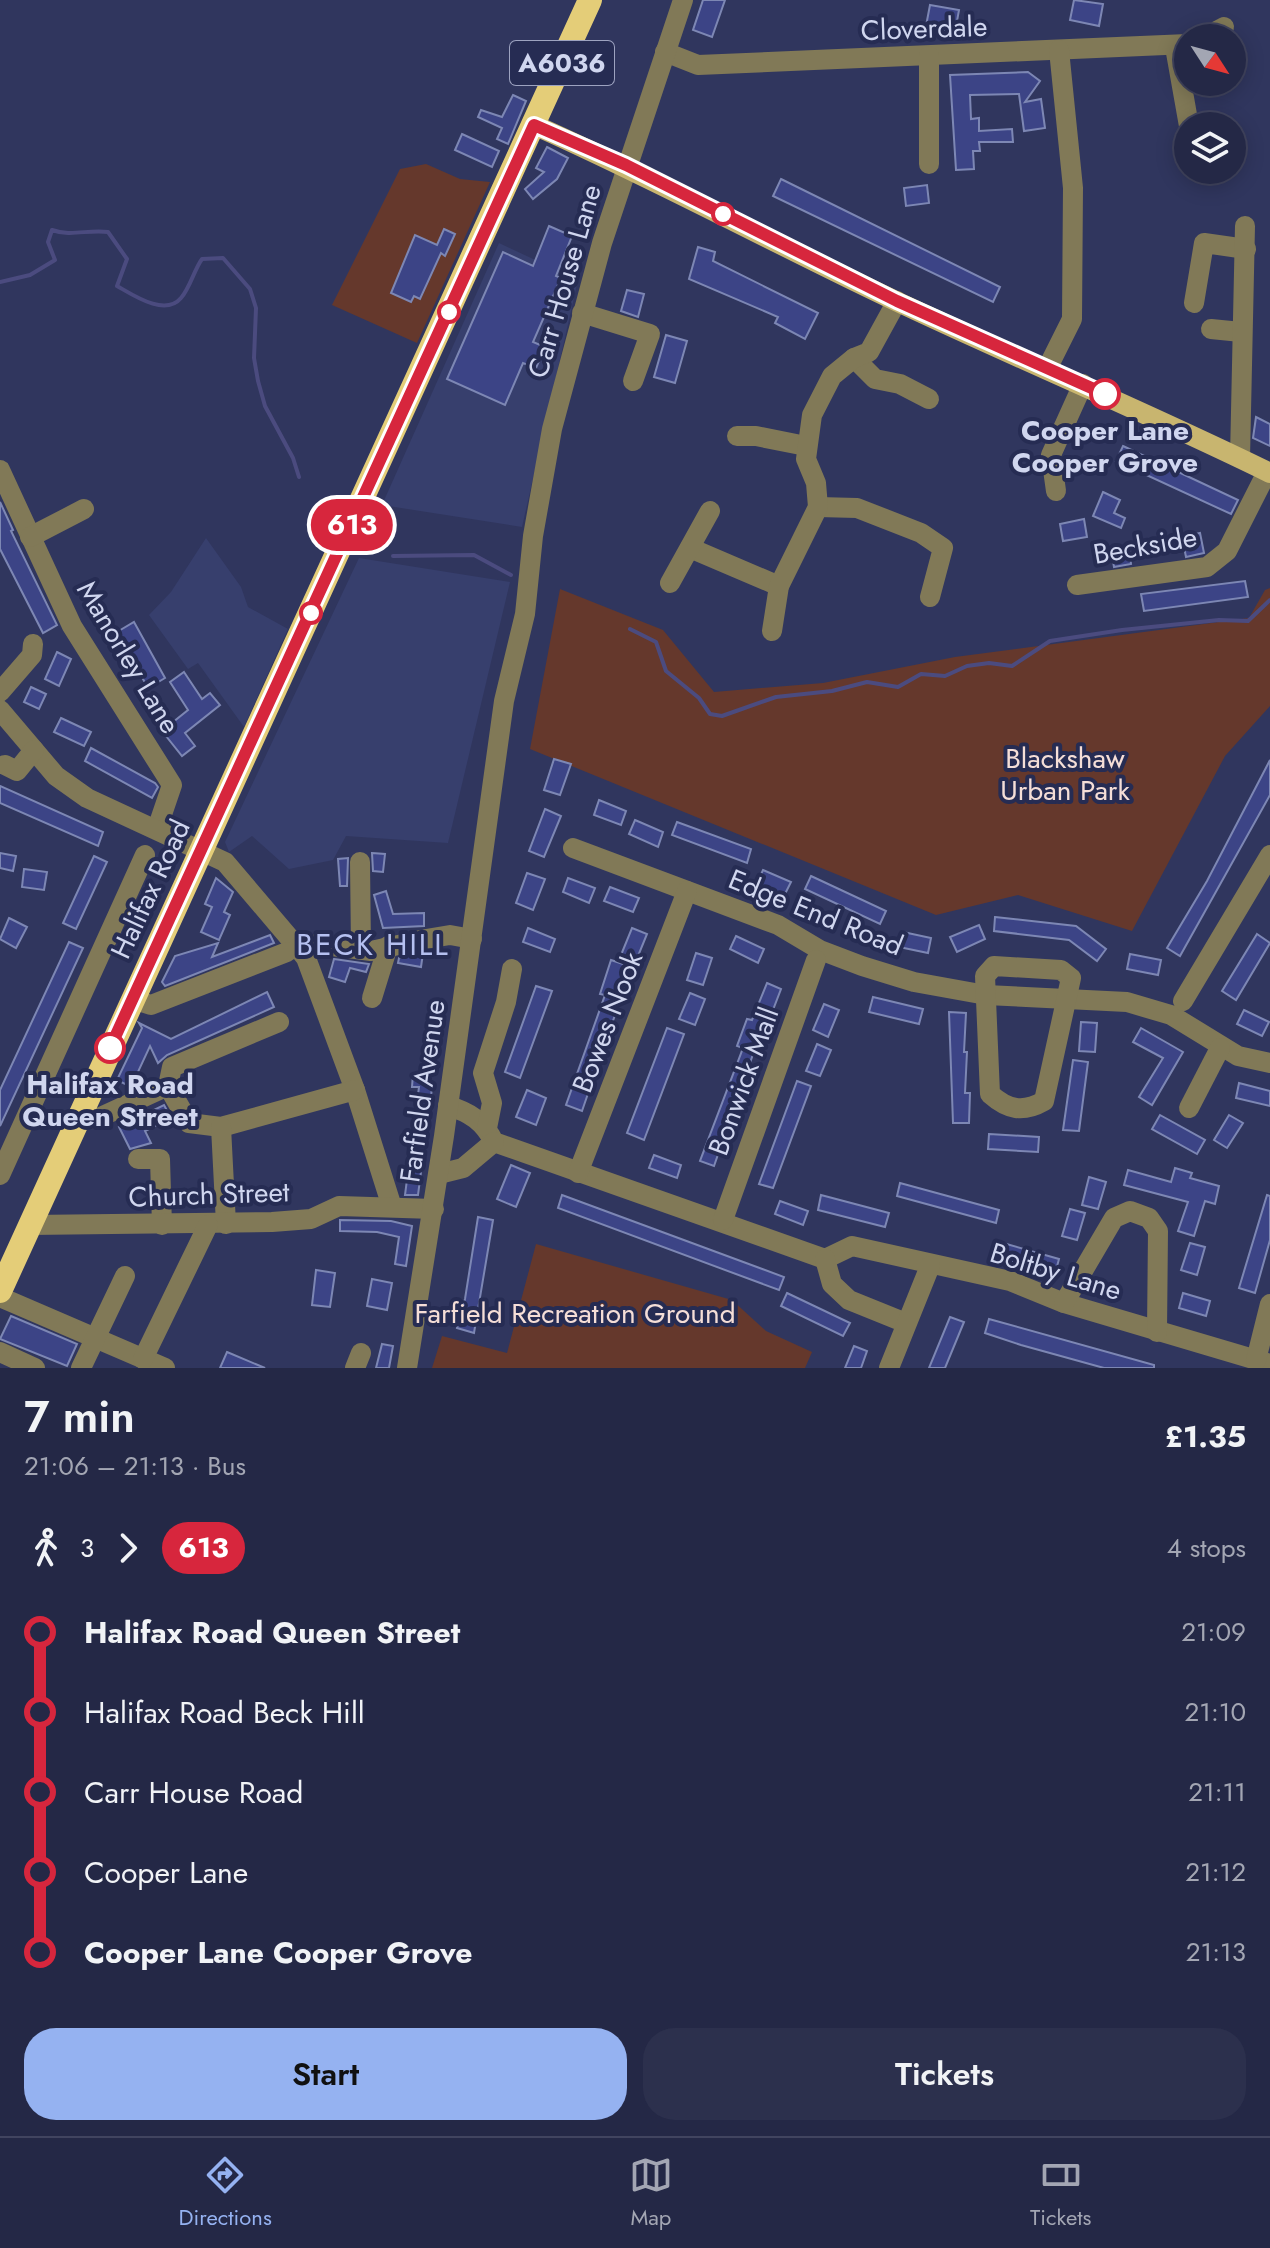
<!DOCTYPE html>
<meta charset="utf-8">
<style>
:root{--surface:#242846;--page:#2c304d;--text:#f1f3f6;--muted:#a3a6b3;--line:#41445f;--accent:#95b2f1}
body{margin:0;font-family:Jost,sans-serif;background:var(--page);color:var(--text);height:100vh;display:flex;flex-direction:column;font-size:30px;white-space:nowrap}
*{box-sizing:border-box;margin:0}
p{font-size:26px;color:var(--muted)}
.icon{flex:none;width:44px;height:44px;fill:none;stroke:currentColor;stroke-width:2;stroke-linecap:round;stroke-linejoin:round}
.map{position:relative;height:1368px;overflow:hidden}
.drawer{display:flex;flex-direction:column;background:var(--surface);flex:1}
.drawer>*{flex:none}
.badge{padding:0 16px;border-radius:26px;font-size:28px;line-height:52px}
.needle{width:52px;rotate:126deg}
.tools{position:absolute;left:1174px;top:24px;display:grid;gap:16px}
.tools a{display:grid;place-items:center;width:72px;height:72px;border-radius:50%;background:var(--surface);box-shadow:0 4px 20px #0003,0 0 0 2px var(--line);font-size:40px}
.map>.badge{position:absolute;translate:-50% -50%;box-shadow:0 0 0 4px #fff}
.legs{display:flex;align-items:center;gap:12px;height:88px;padding:0 24px;font-size:26px}
.legs p{margin-inline-start:auto}
.headline{display:flex;align-items:center;justify-content:space-between;height:136px;padding:0 24px}
h1{font-size:44px;font-weight:600;line-height:60px}
.action{display:flex;gap:16px;margin-top:auto;padding:16px 24px}
.action a{flex:1;height:92px;border-radius:32px;background:var(--accent);color:#111;font-size:32px;font-weight:600;line-height:92px;text-align:center}
.action a+a{background:var(--page);color:var(--text)}
ul{padding:0 24px;list-style:none}
li{display:flex;align-items:center;gap:28px;height:80px;font-size:30px}
li i{display:grid;place-items:center;width:12px;height:100%;margin:0 10px;background:currentColor}
li i::after{content:'';width:20px;height:20px;margin:-10px;border:6px solid;border-radius:50%;background:var(--surface)}
li p{margin-inline-start:auto}
li:first-child i{background:linear-gradient(#0000 50%,currentColor 0)}
li:last-child i{background:linear-gradient(currentColor 50%,#0000 0)}
.menu{display:flex;justify-content:space-around;align-items:center;height:112px;border-top:2px solid var(--line);background:var(--surface);font-size:22px;color:var(--muted)}
.menu a{display:grid;justify-items:center;gap:4px}
.menu .selected{color:var(--accent)}
.map>svg:first-child{display:block}
</style>
<div class="map">
<svg width="1270" height="1368" viewBox="0 0 1270 1368">
<rect width="100%" height="100%" fill="#30365e"/>
<g fill="#373f6d">
<polygon points="499,243 578,280 522,527 382,505"/>
<polygon points="206,538 241,587 248,607 288,629 244,727 198,663 188,669 149,615 171,592"/>
<polygon points="359,558 510,582 448,843 346,836 333,860 289,869 252,836 229,852 225,842"/>
</g>
<g fill="#65382c">
<polygon points="426,164 460,179 490,182 417,343 332,305 400,169"/>
<polygon points="1270,588 1270,706 1225,756 1132,931 1018,895 936,915 530,749 560,589 663,630 714,692 823,683 955,657 1249,618 1265,590"/>
<polygon points="536,1244 732,1300 766,1331 812,1352 805,1368 432,1368 442,1336 507,1353"/>
</g>
<g fill="none" stroke-linecap="round" stroke-linejoin="round">
<g stroke="#4b4b7f" stroke-width="4">
<path d="M0 282 30 275 55 260 48 242 52 230C71 237 89 229 108 232L127 259 117 286C133 295 165 317 181 298 190 288 194 270 202 259L223 258 250 289 256 308 254 358 258 381 265 406 293 458 299 477"/>
<polyline points="393,556 474,555 511,575"/>
<polyline points="630,629 656,642 666,671 699,698 710,714 722,716 776,697 832,691 867,682 898,687 921,674 945,676 967,666 989,663 1012,666 1050,641 1122,630 1219,620 1248,621 1270,600"/>
</g>
</g>
<g fill="#3c4486" stroke="#7d87b4" stroke-width="2">
<polygon points="703,0 725,0 712,37 693,30"/>
<polygon points="1074,0 1103,4 1099,26 1070,20"/>
<polygon points="930,5 959,10 955,32 926,26"/>
<polygon points="1028,72 1040,81 1025,102 1041,99 1045,128 1024,131 1019,94 970,95 971,119 979,118 979,131 1012,129 1013,142 979,142 980,151 973,151 974,169 956,170 950,75"/>
<polygon points="513,95 526,101 508,144 497,139 502,128 478,117 481,110 502,117"/>
<polygon points="462,134 499,151 492,167 455,150"/>
<polygon points="547,147 568,158 557,179 533,199 525,189 544,172 536,168"/>
<polygon points="781,179 1000,287 993,302 773,196"/>
<polygon points="927,185 929,203 906,206 904,188"/>
<polygon points="549,226 572,236 556,276 561,278 533,342 545,347 536,368 523,363 505,405 447,379 503,252 533,266"/>
<polygon points="444,229 455,234 445,256 441,253 420,299 414,296 411,302 391,293 415,235 437,245"/>
<polygon points="698,247 715,252 713,261 818,313 805,339 775,323 778,317 689,279"/>
<polygon points="627,290 644,294 638,317 621,311"/>
<polygon points="666,335 687,341 675,383 654,377"/>
<polygon points="1256,417 1270,424 1270,446 1253,438"/>
<polygon points="1123,446 1238,500 1231,514 1116,461"/>
<polygon points="1103,492 1120,500 1114,513 1125,518 1121,528 1093,516"/>
<polygon points="0,502 13,530 11,531 57,625 43,633 0,549"/>
<polygon points="1084,519 1087,537 1063,541 1060,524"/>
<polygon points="1200,533 1204,553 1186,557 1182,537"/>
<polygon points="1129,547 1131,564 1114,567 1111,550"/>
<polygon points="1245,581 1248,597 1144,611 1141,594"/>
<polygon points="134,622 165,678 148,688 117,632"/>
<polygon points="57,652 71,659 59,686 45,679"/>
<polygon points="184,672 202,699 210,693 220,705 185,733 195,746 182,756 162,731 188,710 170,682"/>
<polygon points="31,687 46,694 39,709 24,702"/>
<polygon points="61,718 91,732 84,746 54,732"/>
<polygon points="91,748 155,783 158,787 152,798 85,761"/>
<polygon points="554,759 571,764 560,795 544,790"/>
<polygon points="1270,760 1270,795 1180,956 1167,948 1207,881"/>
<polygon points="0,786 103,832 98,846 0,803"/>
<polygon points="599,800 626,811 621,825 594,815"/>
<polygon points="545,809 561,816 544,857 529,851"/>
<polygon points="635,820 663,832 658,847 629,834"/>
<polygon points="677,822 751,849 747,863 672,835"/>
<polygon points="0,853 16,856 13,871 0,868"/>
<polygon points="372,853 385,854 383,872 373,871"/>
<polygon points="94,856 107,862 76,929 63,923"/>
<polygon points="348,858 347,886 340,886 338,859"/>
<polygon points="24,869 47,872 44,890 22,887"/>
<polygon points="763,870 791,882 784,896 757,883"/>
<polygon points="527,873 545,879 533,910 516,903"/>
<polygon points="811,876 886,911 880,924 805,889"/>
<polygon points="216,878 233,892 224,912 230,915 219,940 201,932 212,907 205,904"/>
<polygon points="568,878 595,888 589,903 563,892"/>
<polygon points="610,887 639,898 633,912 604,901"/>
<polygon points="386,891 393,914 424,913 424,926 383,928 374,895"/>
<polygon points="995,917 1076,926 1106,949 1097,961 1069,940 994,931"/>
<polygon points="9,918 27,927 16,948 0,939"/>
<polygon points="979,925 985,939 957,952 950,937"/>
<polygon points="528,928 555,939 550,952 523,942"/>
<polygon points="632,928 647,934 636,961 621,955"/>
<polygon points="903,932 931,938 928,953 899,947"/>
<polygon points="1257,934 1270,943 1236,1000 1222,991"/>
<polygon points="270,935 274,943 165,986 162,982 175,956 218,943 212,957"/>
<polygon points="736,936 764,949 758,963 730,949"/>
<polygon points="69,942 83,948 0,1126 0,1090"/>
<polygon points="423,953 421,967 398,963 399,958"/>
<polygon points="696,953 712,958 703,985 687,980"/>
<polygon points="1130,954 1161,960 1158,975 1127,969"/>
<polygon points="334,959 369,964 366,972 350,968 345,982 329,977"/>
<polygon points="611,960 626,965 610,1014 615,1015 582,1111 566,1105 605,995 600,994"/>
<polygon points="767,983 781,989 771,1015 767,1014 714,1166 700,1161 743,1048 737,1046 747,1019 752,1020"/>
<polygon points="536,986 552,991 520,1078 505,1072"/>
<polygon points="267,992 274,1007 167,1055 158,1063 150,1046 131,1087 117,1080 142,1028 139,1023 171,1039"/>
<polygon points="690,993 705,999 695,1025 679,1019"/>
<polygon points="873,997 923,1009 919,1024 869,1012"/>
<polygon points="824,1004 839,1010 828,1037 813,1030"/>
<polygon points="1244,1010 1269,1022 1262,1036 1237,1024"/>
<polygon points="949,1012 966,1013 964,1052 967,1052 965,1093 970,1093 969,1123 953,1123"/>
<polygon points="1081,1022 1097,1023 1095,1052 1079,1051"/>
<polygon points="667,1028 684,1034 644,1140 627,1133"/>
<polygon points="1141,1028 1183,1052 1152,1105 1139,1097 1163,1058 1133,1042"/>
<polygon points="817,1044 831,1050 820,1076 806,1071"/>
<polygon points="423,1060 432,1088 418,1195 405,1195 419,1087 412,1087 413,1074 421,1074"/>
<polygon points="1073,1060 1088,1062 1079,1131 1063,1130"/>
<polygon points="797,1081 811,1086 773,1188 759,1184"/>
<polygon points="1239,1083 1270,1091 1270,1106 1236,1098"/>
<polygon points="527,1090 546,1098 536,1125 516,1117"/>
<polygon points="164,1105 171,1118 145,1131 151,1143 130,1149 119,1127"/>
<polygon points="1160,1115 1205,1140 1197,1154 1152,1129"/>
<polygon points="1229,1115 1243,1123 1227,1148 1214,1140"/>
<polygon points="989,1134 1039,1137 1038,1152 988,1149"/>
<polygon points="654,1155 681,1165 677,1178 649,1168"/>
<polygon points="511,1165 530,1173 516,1207 497,1199"/>
<polygon points="1175,1168 1192,1173 1190,1178 1219,1186 1215,1204 1205,1201 1194,1236 1178,1231 1188,1202 1124,1185 1128,1170 1171,1182"/>
<polygon points="1089,1177 1106,1182 1098,1209 1082,1205"/>
<polygon points="900,1183 999,1210 996,1223 897,1196"/>
<polygon points="562,1195 784,1277 779,1290 558,1208"/>
<polygon points="821,1195 889,1213 885,1227 818,1210"/>
<polygon points="1267,1195 1270,1196 1270,1240 1255,1293 1239,1288"/>
<polygon points="780,1201 808,1211 803,1225 775,1214"/>
<polygon points="1070,1209 1085,1213 1077,1240 1062,1236"/>
<polygon points="478,1217 493,1220 474,1333 457,1328 465,1299"/>
<polygon points="340,1220 391,1221 412,1226 406,1266 395,1264 399,1237 377,1232 340,1231"/>
<polygon points="996,1241 1059,1259 1055,1274 992,1256"/>
<polygon points="1190,1243 1205,1247 1197,1275 1181,1270"/>
<polygon points="316,1270 335,1273 330,1307 312,1305"/>
<polygon points="372,1279 392,1283 387,1310 367,1306"/>
<polygon points="787,1293 850,1323 843,1336 781,1306"/>
<polygon points="1183,1293 1210,1301 1206,1316 1179,1308"/>
<polygon points="11,1316 77,1344 67,1366 0,1339"/>
<polygon points="950,1317 964,1322 945,1368 929,1368"/>
<polygon points="989,1319 1154,1365 1154,1368 1104,1368 1021,1345 985,1333"/>
<polygon points="382,1344 393,1346 389,1368 376,1368"/>
<polygon points="854,1346 867,1351 861,1368 845,1368"/>
<polygon points="227,1352 265,1368 220,1368"/>
</g>
<g fill="none" stroke-linecap="round" stroke-linejoin="round">
<g stroke="#817957" stroke-width="20">
<polyline points="1203,38 1224,27"/>
<polyline points="1175,47 1189,126"/>
<polyline points="665,52 698,65 1188,44"/>
<polyline points="929,56 929,164"/>
<polyline points="1194,303 1204,243 1246,249"/>
<polyline points="582,313 650,334 633,381"/>
<polyline points="1211,329 1241,332"/>
<polyline points="854,358 875,379 900,384 929,399"/>
<polyline points="1047,369 1072,319 1073,188 1059,50"/>
<polyline points="737,436 756,436 806,446"/>
<polyline points="1240,458 1245,226"/>
<polyline points="0,470 72,626 172,785 157,829"/>
<polyline points="1056,491 1051,455 1083,384"/>
<polyline points="818,507 857,508 921,533 943,548 930,597"/>
<polyline points="30,537 84,509"/>
<polyline points="690,548 779,586"/>
<polyline points="670,583 710,511"/>
<polyline points="1077,585 1207,567 1227,551 1267,472"/>
<polyline points="772,631 779,586 818,507 816,483 806,459 812,415 832,376 854,358 869,352 897,301"/>
<polyline points="0,692 32,655 33,644"/>
<polyline points="0,710 56,776 87,798 225,862 298,948 306,958 355,1090 392,1207"/>
<polyline points="5,765 17,771 34,750"/>
<polyline points="573,848 778,925 820,950 862,966 914,982 986,995 1127,1002 1171,1015 1238,1056 1270,1063"/>
<polyline points="360,862 361,949"/>
<polyline points="426,939 450,935 472,939"/>
<polyline points="298,948 317,944 371,951 421,940"/>
<path d="M994 966 1061 970 1071 978 1044 1101C1023 1113 1008 1110 990 1094L985 976Z"/>
<polyline points="372,998 388,946"/>
<polyline points="132,999 151,1005 287,952"/>
<polyline points="1183,1001 1270,855"/>
<polyline points="168,1086 189,1123 221,1127 355,1090"/>
<path d="M448 1106C470 1112 484 1122 494 1142L825 1259 852 1246 1010 1281 1064 1303 1270 1364"/>
<polyline points="1189,1108 1220,1048"/>
<polyline points="80,1114 96,1119 168,1086 172,1067 279,1022"/>
<polyline points="221,1127 226,1224"/>
<polyline points="487,1128 492,1103 483,1073 506,1002 512,969"/>
<polyline points="138,1159 160,1159 162,1225"/>
<polyline points="578,1173 687,891"/>
<polyline points="439,1174 463,1168 494,1142"/>
<polyline points="0,1175 145,855"/>
<polyline points="723,1220 816,960"/>
<polyline points="30,1225 272,1222 311,1219 339,1206 434,1209"/>
<polyline points="825,1259 832,1284 849,1300 906,1323"/>
<polyline points="0,1297 165,1368"/>
<polyline points="1064,1303 1114,1218 1130,1211 1149,1218 1158,1231 1157,1332"/>
<polyline points="0,1352 35,1368"/>
<polyline points="143,1359 208,1225"/>
<polyline points="1256,1360 1270,1304"/>
<polyline points="81,1368 125,1276"/>
<polyline points="355,1368 361,1353"/>
<polyline points="407,1368 444,1136 504,701 525,614 533,536 552,429 602,243 683,0"/>
<polyline points="889,1368 930,1266"/>
</g>
<path stroke="#c8b56f" stroke-width="20" d="M534 125C658 180 777 245 900 303 1023 361 1148 413 1270 473"/>
<polyline stroke="#e4cd78" stroke-width="24" points="0,1291 590,0"/>
</g>
<g fill="none" stroke-linecap="round" stroke-linejoin="round">
<defs>
<polyline id="line-1" points="110,1048 534,125 626,165 897,301 1105,394"/>
</defs>
<use href="#line-1" stroke="#fff" stroke-width="18"/>
<use href="#line-1" stroke="#d7263d" stroke-width="12"/>
</g>
<g fill="#fff" stroke="#d7263d" stroke-width="4">
<circle cx="723" cy="214" r="10"/>
<circle cx="449" cy="312" r="10"/>
<circle cx="1105" cy="394" r="14"/>
<circle cx="311" cy="613" r="10"/>
<circle cx="110" cy="1048" r="14"/>
</g>
<g text-anchor="middle" stroke-width="8" stroke-linejoin="round" paint-order="stroke">
<rect fill="#262c53" stroke="#9da3c0" stroke-width="2" x="510" y="41" width="104" height="44" rx="6"/>
<g font-size="26" font-weight="bold" fill="#d0d6ef">
<text x="562" y="72">A6036</text>
</g>
<g font-size="28" fill="#d0d6ef" stroke="#262c53">
<text transform="translate(924 28) rotate(-2)" y="10">Cloverdale</text>
<text transform="translate(564 281) rotate(-74)" y="10">Carr House Lane</text>
<text transform="translate(1145 545) rotate(-10)" y="10">Beckside</text>
<text transform="translate(129 657) rotate(59)" y="10">Manorley Lane</text>
<text transform="translate(150 889) rotate(-65)" y="10">Halifax Road</text>
<text transform="translate(816 912) rotate(22)" y="10">Edge End Road</text>
<text transform="translate(607 1022) rotate(-69)" y="10">Bowes Nook</text>
<text transform="translate(743 1081) rotate(-70)" y="10">Bonwick Mall</text>
<text transform="translate(422 1091) rotate(-82)" y="10">Farfield Avenue</text>
<text transform="translate(209 1194) rotate(-2)" y="10">Church Street</text>
<text transform="translate(1056 1271) rotate(17)" y="10">Boltby Lane</text>
</g>
<g font-size="28" font-weight="bold" fill="#d0d6ef" stroke="#262c53">
<text x="1105" y="440">Cooper Lane<tspan x="1105" dy="32">Cooper Grove</tspan></text>
<text x="110" y="1094">Halifax Road<tspan x="110" dy="32">Queen Street</tspan></text>
</g>
<g font-size="28" fill="#f5ded7" stroke="#262c53">
<text x="1065" y="768">Blackshaw<tspan x="1065" dy="32">Urban Park</tspan></text>
<text x="575" y="1323">Farfield Recreation Ground</text>
</g>
<g font-size="30" letter-spacing="2" fill="#b5c0f0" stroke="#262c53">
<text x="373" y="955">BECK HILL</text>
</g>
</g>
</svg>
<div class="tools">
<a><svg class="needle" viewBox="-14 -14 28 28"><path d="M0-13l5 13h-10z" fill="#e53935"/><path d="M0 13l5-13h-10z" fill="#a3a6b3"/></svg></a>
<a><svg class="icon" aria-label="layers" viewBox="0 0 24 24"><path d="M12 4l9 5-9 5-9-5zM3 14l9 5 9-5"/></svg></a>
</div>
<b class="badge" style="left:352px;top:525px;background:#d7263d;color:#fff">613</b>
</div>
<section class="drawer">
<div class="headline"><div><h1>7 min</h1><p>21:06 – 21:13 · Bus</p></div><b>£1.35</b></div>
<div class="legs"><svg class="icon" aria-label="walk" viewBox="0 0 24 24"><circle cx="13" cy="4" r="2"/><path d="M13 8l-2 6 4 7M11 14l-3 7M7 12l3-4h3l4 4"/></svg>3<svg class="icon" aria-label="forward" viewBox="0 0 24 24"><path d="M9 5l7 7-7 7"/></svg><b class="badge" style="background:#d7263d;color:#fff">613</b><p>4 stops</p></div>
<ul>
<li><i style="color:#d7263d"></i><b>Halifax Road Queen Street</b><p>21:09</p></li>
<li><i style="color:#d7263d"></i><span>Halifax Road Beck Hill</span><p>21:10</p></li>
<li><i style="color:#d7263d"></i><span>Carr House Road</span><p>21:11</p></li>
<li><i style="color:#d7263d"></i><span>Cooper Lane</span><p>21:12</p></li>
<li><i style="color:#d7263d"></i><b>Cooper Lane Cooper Grove</b><p>21:13</p></li>
</ul>
<div class="action"><a>Start</a><a>Tickets</a></div>
</section>
<nav class="menu">
<a class="selected"><svg class="icon" aria-label="directions" viewBox="0 0 24 24"><path d="M12 3l9 9-9 9-9-9zM9 14v-3h6M13 9l2 2-2 2"/></svg>Directions</a>
<a><svg class="icon" aria-label="map" viewBox="0 0 24 24"><path d="M3 6l6-2 6 2 6-2v14l-6 2-6-2-6 2zM9 4v14M15 6v14"/></svg>Map</a>
<a><svg class="icon" aria-label="tickets" viewBox="0 0 24 24"><path d="M3 7h18v10H3zM15 7v10"/></svg>Tickets</a>
</nav>
